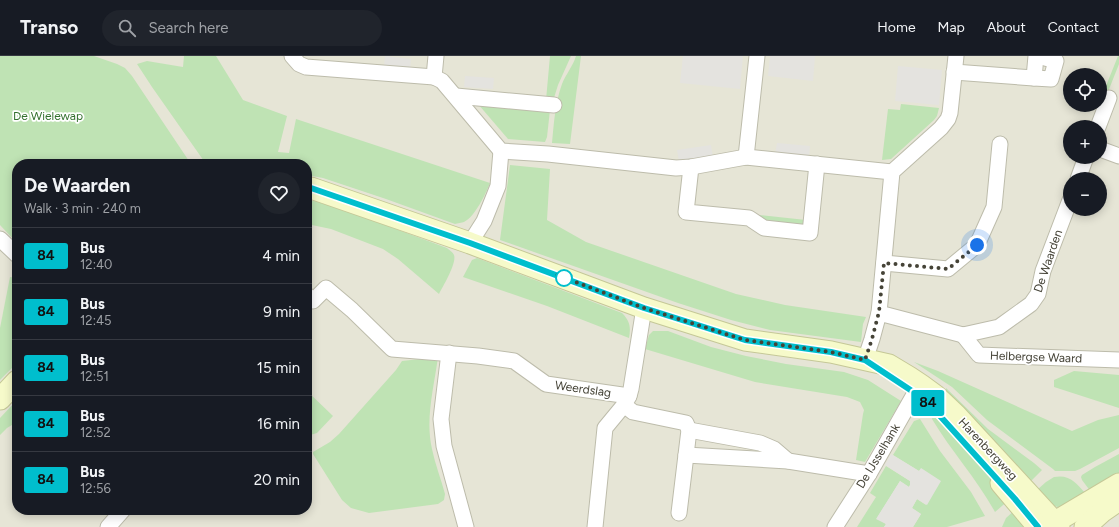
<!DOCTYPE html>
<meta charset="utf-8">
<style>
:root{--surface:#171b24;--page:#20242c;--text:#f1f3f6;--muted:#9ea1a6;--line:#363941}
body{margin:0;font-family:Figtree,sans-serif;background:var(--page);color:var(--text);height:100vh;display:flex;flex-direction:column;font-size:15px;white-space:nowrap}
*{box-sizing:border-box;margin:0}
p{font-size:13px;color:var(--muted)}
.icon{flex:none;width:22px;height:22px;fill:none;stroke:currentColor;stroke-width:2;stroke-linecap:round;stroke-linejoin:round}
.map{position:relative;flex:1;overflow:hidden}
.sheet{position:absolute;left:12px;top:103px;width:300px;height:356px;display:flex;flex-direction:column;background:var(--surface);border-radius:16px;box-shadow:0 2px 10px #0003}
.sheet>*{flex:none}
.badge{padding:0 8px;border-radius:3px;font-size:14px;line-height:26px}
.controls{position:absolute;left:1063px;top:12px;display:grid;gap:8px}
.controls a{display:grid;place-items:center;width:44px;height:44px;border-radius:50%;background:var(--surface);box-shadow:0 2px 10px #0003;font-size:20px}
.you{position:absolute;width:20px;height:20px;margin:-10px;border:3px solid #fff;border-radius:50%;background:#1a73e8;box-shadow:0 0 0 6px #1a73e833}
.map>.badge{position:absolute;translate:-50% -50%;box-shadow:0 0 0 2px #fff}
.round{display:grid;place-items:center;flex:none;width:42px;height:42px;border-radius:21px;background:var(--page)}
.summary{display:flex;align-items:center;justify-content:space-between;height:68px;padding:0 12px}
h1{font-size:19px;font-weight:700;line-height:30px}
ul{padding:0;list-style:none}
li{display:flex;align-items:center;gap:12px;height:56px;padding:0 12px;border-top:1px solid var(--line)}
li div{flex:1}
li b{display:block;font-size:15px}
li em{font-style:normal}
li .badge{min-width:44px;font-weight:700;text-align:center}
header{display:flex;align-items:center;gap:24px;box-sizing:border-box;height:56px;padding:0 20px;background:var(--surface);border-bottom:1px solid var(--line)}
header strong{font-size:19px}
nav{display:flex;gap:22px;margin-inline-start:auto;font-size:14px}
.search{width:280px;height:36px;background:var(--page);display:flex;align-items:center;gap:10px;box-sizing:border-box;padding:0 14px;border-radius:22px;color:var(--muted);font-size:15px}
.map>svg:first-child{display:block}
</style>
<header>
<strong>Transo</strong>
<div class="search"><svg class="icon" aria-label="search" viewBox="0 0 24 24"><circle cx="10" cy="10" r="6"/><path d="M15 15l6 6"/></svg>Search here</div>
<nav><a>Home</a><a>Map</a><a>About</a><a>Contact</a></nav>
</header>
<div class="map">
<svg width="1119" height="471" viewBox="0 0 1119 471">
<rect width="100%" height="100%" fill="#f2f2e7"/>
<path fill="#e6e5d6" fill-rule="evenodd" d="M0 0H1119V471H0ZM1070 19H1100V49H1070ZM1070 71H1100V101H1070ZM17 108H307V454H17ZM1070 123H1100V153H1070Z"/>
<g fill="#bfe3b4">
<polygon points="0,0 94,0 117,8 125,12 132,20 191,108 17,108 17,187 0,169"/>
<path d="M184 0H216L243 44 287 60 278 96 289 97 296 63 490 127C486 137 475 161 464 166 462 167 457 167 455 168L386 143 323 122 307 119V108H206L152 31 137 8 147 5 183 11Z"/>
<polygon points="550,0 571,0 558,29 553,45 546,44"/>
<path d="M576 0H581L570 88 552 87C554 67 555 47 562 28 566 18 573 10 576 0Z"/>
<polygon points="1118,0 1119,0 1119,8 1102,51 1100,45"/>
<polygon points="478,48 550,54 547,81 545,86 508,83"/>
<polygon points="901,48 939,52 937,60 934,64 891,103 882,104 888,53 900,54"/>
<polygon points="510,109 550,113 547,164 586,186 736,238 785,249 866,261 863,268 861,286 770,274 731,264 678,247 500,184"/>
<path d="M307 144 314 145 342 153 447 192C449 194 453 196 454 199 457 207 443 230 439 238L398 203 383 193 331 173 307 168Z"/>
<polygon points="759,159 806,164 804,169 768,168 759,160"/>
<path d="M477 202 622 257C630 265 631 271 629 282L547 250 463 221 472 204Z"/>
<polygon points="10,221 17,222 17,307 0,324 0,272"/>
<polygon points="653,275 668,275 711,291 746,300 786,308 844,316 868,324 901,345 865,406 856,404 863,358 864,354 860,346 847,341 755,326 645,293 649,279"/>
<path d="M438 301C434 331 425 363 432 393 435 408 441 423 445 438L444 444 438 448 369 457 351 452 342 444 313 398V396L330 386 339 378 396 314 402 305Z"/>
<polygon points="914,306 938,315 1072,375 1098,364 1119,359 1119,392 1080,413 1075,415 1055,415 1053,413 987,364 952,331"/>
<polygon points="1074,315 1119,319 1119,352 1054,331 1054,324"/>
<polygon points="946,332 988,373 1034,407 1042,414 1028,428 945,337"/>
<polygon points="307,335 333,360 317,377 307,380"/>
<polygon points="17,344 17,366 7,372 0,379 0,362"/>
<path d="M933 359 954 379 1010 443 995 456C977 423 951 395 932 363Z"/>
<polygon points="920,363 940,395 971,436 985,460 947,471 913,471 921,458 912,452 917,443 926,449 921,413 919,415 893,399 914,365"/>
<polygon points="1119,398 1119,418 1091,436 1082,424 1081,421 1082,419 1095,411"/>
<polygon points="886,410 910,425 910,429 909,431 900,425 877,462 886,468 884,471 857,471 876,441 870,437"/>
<path d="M1054 421C1070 418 1076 427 1086 438 1076 444 1063 457 1051 448 1046 445 1041 438 1037 434L1046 426Z"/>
<polygon points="1016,453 1028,471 1002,471 1006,462"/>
</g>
<g fill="#e4e3df">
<polygon points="385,0 411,3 410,14 384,11"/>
<polygon points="683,0 743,0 740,33 680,27"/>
<polygon points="770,0 815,0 813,25 768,20"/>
<polygon points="898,10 942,14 939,49 895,45"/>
<polygon points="465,20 494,22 493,33 464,31"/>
<polygon points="777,87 810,90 809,102 775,98"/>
<polygon points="711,89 713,101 679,105 677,94"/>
<polygon points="891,398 919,415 921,412 941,425 927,449 917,443 912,452 921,458 913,471 884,471 886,468 876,463 900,425 909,431 910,429 910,425 885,409"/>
</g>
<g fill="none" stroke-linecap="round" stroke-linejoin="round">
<defs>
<g id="street">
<polyline points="292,0 299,8 306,11 434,21"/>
<polyline points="436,0 434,21 442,25 501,95 548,98 676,112 691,111 746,101 892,116"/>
<polyline points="954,16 1034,22 1036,0"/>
<polyline points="1034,22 1051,23 1056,5 1038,0"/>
<polyline points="456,40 554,49"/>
<polyline points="1098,71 1109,42"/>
<polyline points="1100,93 1119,100"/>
<polyline points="746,101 757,0"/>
<polyline points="691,111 686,156 749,162 764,172 810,177 817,108"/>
<polyline points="1078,123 1086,101"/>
<polyline points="0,183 17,199"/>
<polyline points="470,187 484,165 498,130 501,95"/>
<polyline points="884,207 948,213 977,189 994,151 1000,88"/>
<polyline points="307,239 313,245 326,232 352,254 392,293 478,300 514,305 546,328 629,340"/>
<polyline points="879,257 963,279 999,271 1031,248 1038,238 1043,215 1070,144"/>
<polyline points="963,279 979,299 1119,304"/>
<polyline points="449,297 441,363 444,390 466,471"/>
<polyline points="865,304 872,283 879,257 892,116 941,72 948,63 950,57 956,0"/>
<polyline points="624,349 633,356 686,367 689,374 679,457"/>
<polyline points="689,374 760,387 774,393 788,405"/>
<polyline points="686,399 788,405 869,418"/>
<polyline points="108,471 123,454"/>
<polyline points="595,471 605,372 624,349 629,340 631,333 644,252"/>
<polyline points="835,471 869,418 915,337 921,329"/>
</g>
<g id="secondary">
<polyline points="307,132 311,132 470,187 644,252 745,284 831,296 889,309 909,321 921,329 936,340 956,359 1059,471"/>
<polyline points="0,343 17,325"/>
<polyline points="1001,427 1038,471"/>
<polyline points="1050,471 1055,466 1119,428"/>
<polyline points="1085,471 1103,455 1119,444"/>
</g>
</defs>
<use href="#street" stroke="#bdbcab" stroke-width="17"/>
<use href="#secondary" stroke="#c5c897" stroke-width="23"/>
<use href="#street" stroke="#fff" stroke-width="15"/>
<use href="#secondary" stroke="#f6faca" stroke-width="21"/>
</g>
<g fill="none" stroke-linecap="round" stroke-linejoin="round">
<defs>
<polyline id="line" points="307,132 311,132 470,187 644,252 745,284 831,296 865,304 915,337 931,350 1015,443 1038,471"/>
</defs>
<use href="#line" stroke="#fff" stroke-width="9"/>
<use href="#line" stroke="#00becd" stroke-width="6"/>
<polyline stroke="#454337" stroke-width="4" stroke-dasharray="0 7.2" points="564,222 557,219 644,252 745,284 831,296 865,304 872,283 879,256 884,207 948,213 977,189"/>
</g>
<circle fill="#fff" stroke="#00becd" stroke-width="2" cx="564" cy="222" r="8"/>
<g text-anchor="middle" stroke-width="3.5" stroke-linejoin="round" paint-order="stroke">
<g font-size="12" fill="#34712f" stroke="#fff">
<text x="48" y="64">De Wielewap</text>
</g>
<g font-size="12" fill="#454337" stroke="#fff">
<text transform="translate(1048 205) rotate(-71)" y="4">De Waarden</text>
<text transform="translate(1036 301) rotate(2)" y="4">Helbergse Waard</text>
<text transform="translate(583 333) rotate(8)" y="4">Weerdslag</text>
<text transform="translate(988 393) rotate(47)" y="4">Harenbergweg</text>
<text transform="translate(878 400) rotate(-59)" y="4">De IJsselhank</text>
</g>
</g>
</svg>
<div class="controls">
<a><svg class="icon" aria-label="locate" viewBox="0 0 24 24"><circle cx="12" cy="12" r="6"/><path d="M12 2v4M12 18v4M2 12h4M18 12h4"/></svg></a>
<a>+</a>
<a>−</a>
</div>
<div class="you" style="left:977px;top:189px"></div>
<b class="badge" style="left:928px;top:347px;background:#00becd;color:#111">84</b>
<section class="sheet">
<div class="summary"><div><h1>De Waarden</h1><p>Walk · 3 min · 240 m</p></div><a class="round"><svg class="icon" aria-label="heart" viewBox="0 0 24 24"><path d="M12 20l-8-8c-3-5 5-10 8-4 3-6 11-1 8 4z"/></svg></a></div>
<ul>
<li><span class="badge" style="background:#00becd;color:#111">84</span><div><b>Bus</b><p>12:40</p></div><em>4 min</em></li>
<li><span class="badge" style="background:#00becd;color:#111">84</span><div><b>Bus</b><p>12:45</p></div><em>9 min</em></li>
<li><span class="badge" style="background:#00becd;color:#111">84</span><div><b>Bus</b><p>12:51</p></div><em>15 min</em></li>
<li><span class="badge" style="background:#00becd;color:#111">84</span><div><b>Bus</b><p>12:52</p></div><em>16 min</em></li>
<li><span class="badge" style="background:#00becd;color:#111">84</span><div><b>Bus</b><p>12:56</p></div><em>20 min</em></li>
</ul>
</section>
</div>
